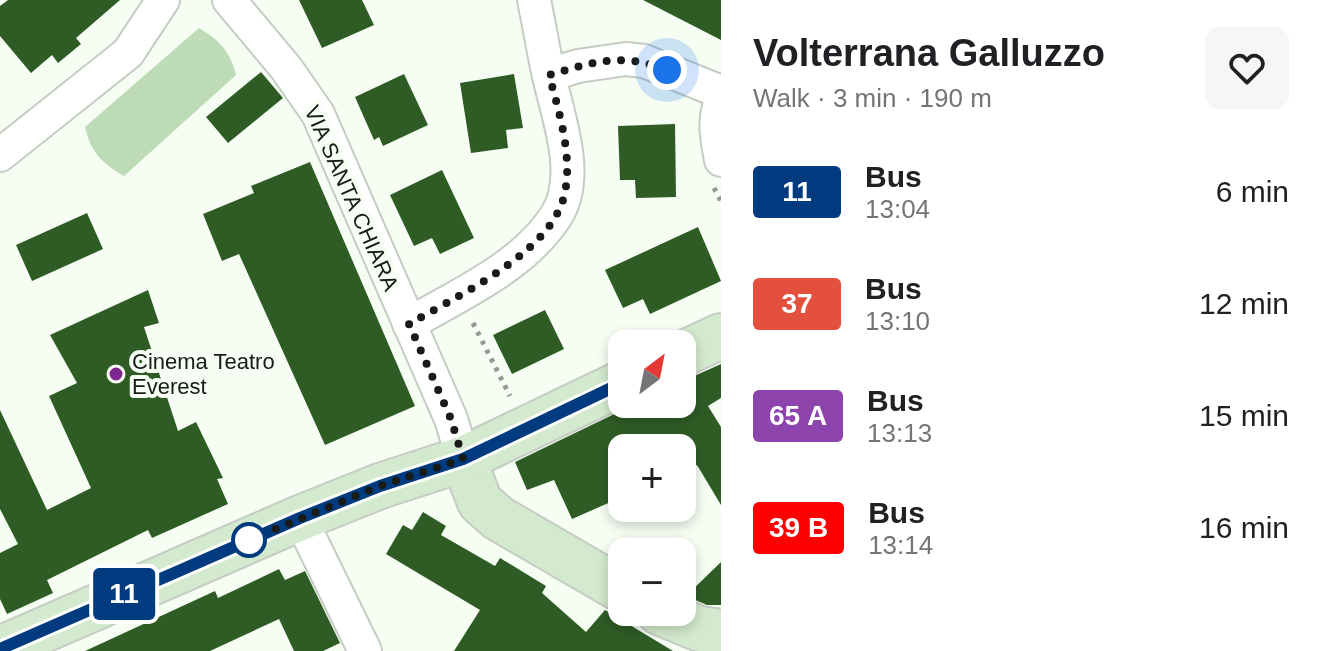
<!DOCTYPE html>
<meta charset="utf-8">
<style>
:root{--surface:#fff;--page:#f6f6f6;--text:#202124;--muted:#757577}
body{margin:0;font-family:Arial,sans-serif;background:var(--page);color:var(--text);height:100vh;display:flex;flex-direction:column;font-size:30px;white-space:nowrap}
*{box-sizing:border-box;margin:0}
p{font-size:26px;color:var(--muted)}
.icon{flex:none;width:44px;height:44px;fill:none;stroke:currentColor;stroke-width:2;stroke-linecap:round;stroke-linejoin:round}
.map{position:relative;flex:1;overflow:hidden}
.side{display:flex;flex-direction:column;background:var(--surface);width:600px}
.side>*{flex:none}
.badge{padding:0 16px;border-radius:6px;font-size:28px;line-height:52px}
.needle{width:52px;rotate:32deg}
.controls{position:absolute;left:608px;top:330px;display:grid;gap:16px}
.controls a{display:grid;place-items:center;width:88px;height:88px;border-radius:16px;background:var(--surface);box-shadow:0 4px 12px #0003;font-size:40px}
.you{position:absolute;width:40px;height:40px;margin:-20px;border:6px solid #fff;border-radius:50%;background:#1a73e8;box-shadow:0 0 0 12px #1a73e833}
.map>.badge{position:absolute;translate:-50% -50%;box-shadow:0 0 0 4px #fff}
.round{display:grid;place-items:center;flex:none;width:84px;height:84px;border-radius:16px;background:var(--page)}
.summary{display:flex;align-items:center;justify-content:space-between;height:136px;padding:0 32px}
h1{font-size:38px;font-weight:800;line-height:60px}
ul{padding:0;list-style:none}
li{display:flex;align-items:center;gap:24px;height:112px;padding:0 32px}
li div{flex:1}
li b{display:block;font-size:30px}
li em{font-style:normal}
li .badge{min-width:88px;font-weight:700;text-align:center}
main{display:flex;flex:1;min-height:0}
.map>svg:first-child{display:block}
</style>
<main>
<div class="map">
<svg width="721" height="651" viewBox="0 0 721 651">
<rect width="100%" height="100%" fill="#f6fef4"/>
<path fill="#bddbb7" d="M199 28C220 41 230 51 236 75L124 176C102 163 91 153 85 127Z"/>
<g fill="#2f5c25">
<polygon points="8,0 120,0 76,38 81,44 58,63 52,55 31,73 0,36 0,6"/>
<polygon points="299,0 362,0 374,25 322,48"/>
<polygon points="643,0 721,0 721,40"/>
<polygon points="261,72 283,98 228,143 206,117"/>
<polygon points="404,74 428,125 383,146 379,137 374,140 355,97"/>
<polygon points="514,74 523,128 506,130 508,148 471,153 460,83"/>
<polygon points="675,124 676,197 636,198 635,180 620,180 618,126"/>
<polygon points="310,162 415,406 325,445 239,254 222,261 203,214 254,193 251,186"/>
<polygon points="442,170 474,238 440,254 432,238 414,246 390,195"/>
<polygon points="87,213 103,249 32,281 16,245"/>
<polygon points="698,227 721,281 650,314 643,299 623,308 605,270"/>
<polygon points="148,290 159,323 144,327 178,431 196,422 223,478 217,479 228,504 152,538 148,530 47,580 53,593 7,614 0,599 0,553 18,544 0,509 0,410 47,510 91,488 49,396 77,383 50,335"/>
<polygon points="545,310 564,349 512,374 493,335"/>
<polygon points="721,364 721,398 708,406 721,427 721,505 697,465 682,470 682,448 622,448 622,497 572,519 554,480 527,490 515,462 635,404 682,404 682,379 692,377"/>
<polygon points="423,512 446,526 441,535 495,566 500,558 546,586 542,593 586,632 605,610 673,651 454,651 480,610 386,554 403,525 412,530"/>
<polygon points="721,562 721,605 707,605 686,596"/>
<polygon points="279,569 285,580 305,571 340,643 323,651 294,651 279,619 210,651 85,651 215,591 218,598"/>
</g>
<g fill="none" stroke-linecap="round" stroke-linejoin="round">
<defs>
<g id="street">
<polyline points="229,0 286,68 318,114 451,419 463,459"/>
<polyline points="549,75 578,66 626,59 644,61 721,92"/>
<path d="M721 101C713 120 717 139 721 160"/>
<polyline points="0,155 128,53 163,0"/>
<path d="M409 324C460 294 523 267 556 216 582 176 557 114 548 72 543 48 539 24 534 0"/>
<polyline points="300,518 365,651"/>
</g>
<g id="secondary">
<polyline points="682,354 721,336"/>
<polyline points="463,459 480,502 498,518 622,590"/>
<polyline points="659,612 700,629 721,632"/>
<polyline points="0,649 300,518 380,486 463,459 622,383"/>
</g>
</defs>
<use href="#street" stroke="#c5ccc3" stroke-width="36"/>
<use href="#secondary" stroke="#c5ccc3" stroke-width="48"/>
<g stroke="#949a92" stroke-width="5" stroke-dasharray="4 6" stroke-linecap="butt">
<polyline points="714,188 721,201"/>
<polyline points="473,323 510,396"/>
</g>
<use href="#street" stroke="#fff" stroke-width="32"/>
<use href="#secondary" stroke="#d3eace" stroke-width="44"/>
</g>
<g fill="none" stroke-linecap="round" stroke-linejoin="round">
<defs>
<polyline id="line" points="0,649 300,518 380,486 463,459 622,383"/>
</defs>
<use href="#line" stroke="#fff" stroke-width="18"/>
<use href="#line" stroke="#003b80" stroke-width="12"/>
<path stroke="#181b17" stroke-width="8" stroke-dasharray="0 14.4" d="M249 540 380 486 463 459 451 419 409 324C454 298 532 261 557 214 579 175 560 115 549 75 594 62 622 52 667 70"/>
</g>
<circle fill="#802692" stroke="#f6fef4" stroke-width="3" cx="116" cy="374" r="8"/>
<circle fill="#fff" stroke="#003b80" stroke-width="4" cx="249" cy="540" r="16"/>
<g text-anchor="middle" stroke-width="8" stroke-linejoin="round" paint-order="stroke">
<g font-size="22" fill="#181b17" stroke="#f6fef4">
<text transform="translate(352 198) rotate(66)" y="8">VIA SANTA CHIARA</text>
</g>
<g font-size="22" fill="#181b17" stroke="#f6fef4" text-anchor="start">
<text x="132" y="369">Cinema Teatro<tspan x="132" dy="25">Everest</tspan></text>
</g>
</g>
</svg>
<div class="controls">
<a><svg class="needle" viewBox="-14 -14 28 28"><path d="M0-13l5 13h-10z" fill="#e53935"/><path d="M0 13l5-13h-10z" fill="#757577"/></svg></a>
<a>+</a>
<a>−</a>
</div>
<div class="you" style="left:667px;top:70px"></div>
<b class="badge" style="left:124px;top:594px;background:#003b80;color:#fff">11</b>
</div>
<section class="side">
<div class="summary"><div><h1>Volterrana Galluzzo</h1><p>Walk · 3 min · 190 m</p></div><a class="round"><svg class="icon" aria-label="heart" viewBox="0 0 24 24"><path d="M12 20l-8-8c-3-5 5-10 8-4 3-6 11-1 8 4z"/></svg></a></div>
<ul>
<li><span class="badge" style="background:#003b80;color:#fff">11</span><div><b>Bus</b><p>13:04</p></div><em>6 min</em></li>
<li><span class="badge" style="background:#e4503e;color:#fff">37</span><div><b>Bus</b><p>13:10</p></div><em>12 min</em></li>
<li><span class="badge" style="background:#8e44ad;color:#fff">65 A</span><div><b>Bus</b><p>13:13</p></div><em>15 min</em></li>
<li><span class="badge" style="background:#f00;color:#fff">39 B</span><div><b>Bus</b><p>13:14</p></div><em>16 min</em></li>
</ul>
</section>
</main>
